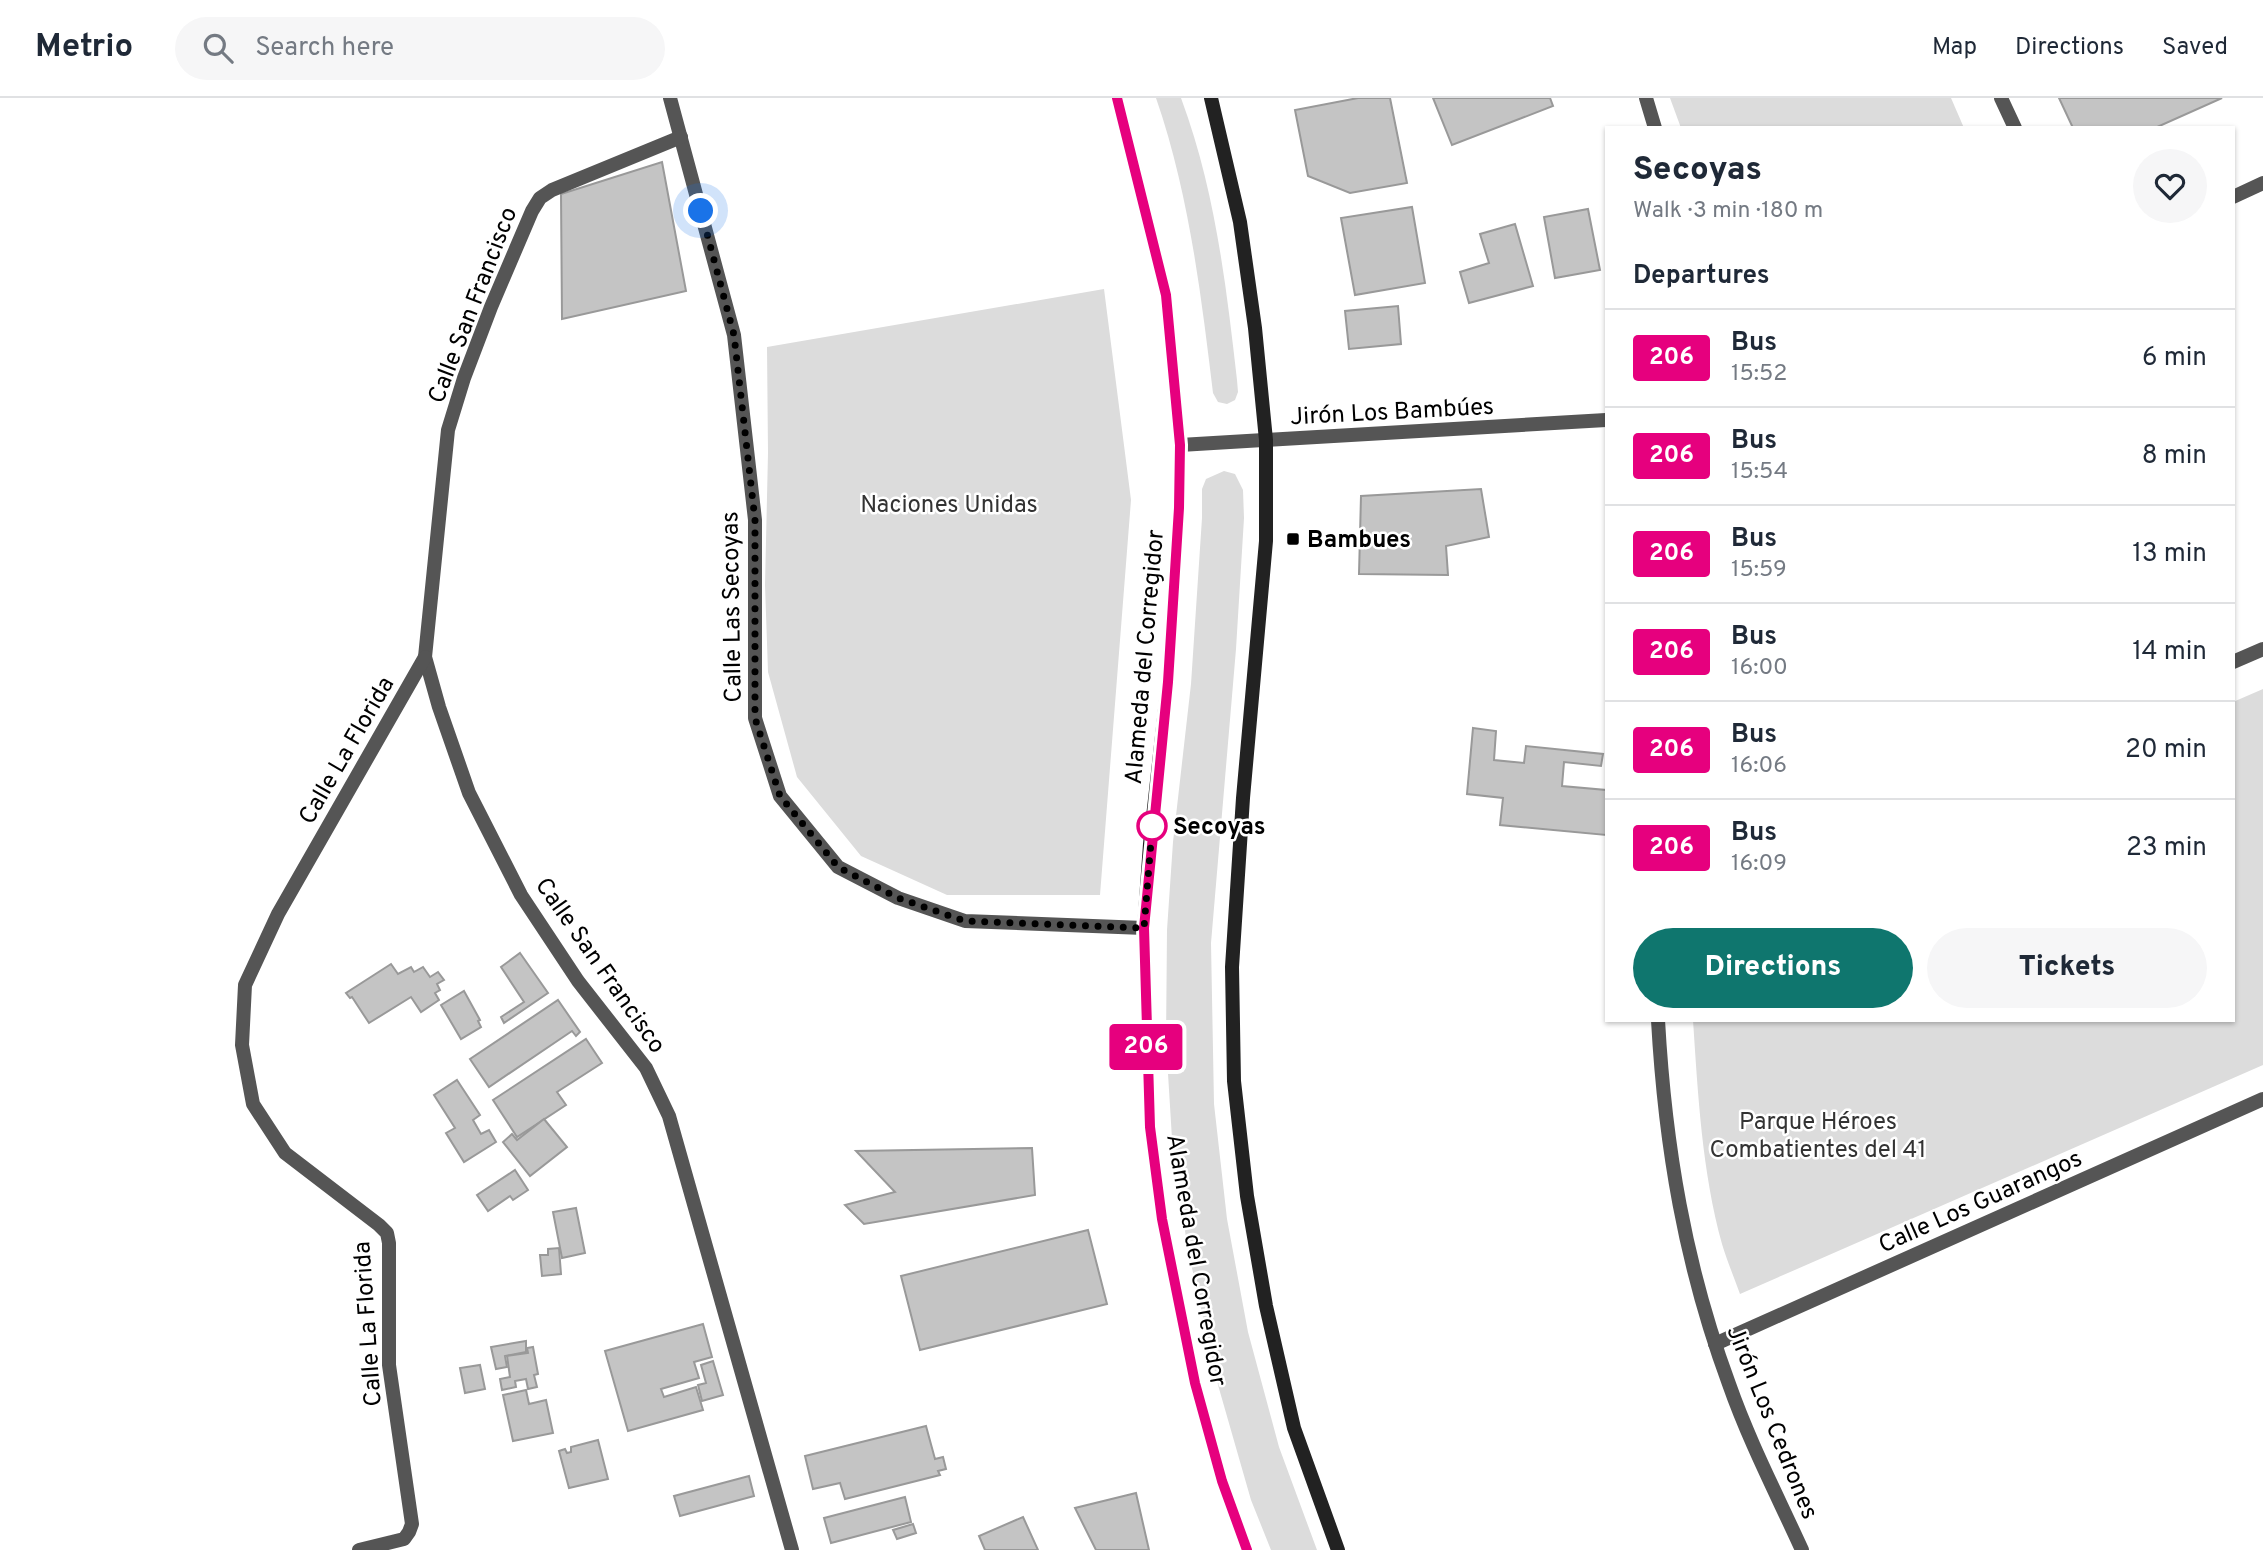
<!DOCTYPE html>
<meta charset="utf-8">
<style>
:root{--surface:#fff;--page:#f6f6f7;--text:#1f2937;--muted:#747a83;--line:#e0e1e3;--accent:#0f766e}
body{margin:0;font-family:Overpass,sans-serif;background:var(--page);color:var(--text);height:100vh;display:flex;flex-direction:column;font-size:26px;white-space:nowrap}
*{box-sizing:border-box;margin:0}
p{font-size:23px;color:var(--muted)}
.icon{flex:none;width:38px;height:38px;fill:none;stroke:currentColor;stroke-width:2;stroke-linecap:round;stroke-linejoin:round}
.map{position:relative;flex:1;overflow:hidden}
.drawer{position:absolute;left:1605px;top:28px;width:630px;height:896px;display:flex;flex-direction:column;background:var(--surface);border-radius:0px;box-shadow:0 2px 5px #0004}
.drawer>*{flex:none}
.badge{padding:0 14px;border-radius:5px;font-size:24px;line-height:46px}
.you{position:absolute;width:35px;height:35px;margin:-18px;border:5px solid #fff;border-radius:50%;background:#1a73e8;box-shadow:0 0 0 10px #1a73e833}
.map>.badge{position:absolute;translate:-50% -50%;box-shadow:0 0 0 4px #fff}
h2{padding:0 28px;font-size:26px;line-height:63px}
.round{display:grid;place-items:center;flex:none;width:74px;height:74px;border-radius:37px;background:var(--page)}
.overview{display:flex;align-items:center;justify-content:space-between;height:119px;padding:0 28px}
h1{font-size:33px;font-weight:800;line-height:52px}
.action{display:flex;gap:14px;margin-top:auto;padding:14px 28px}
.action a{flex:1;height:80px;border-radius:42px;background:var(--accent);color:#fff;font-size:28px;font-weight:800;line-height:80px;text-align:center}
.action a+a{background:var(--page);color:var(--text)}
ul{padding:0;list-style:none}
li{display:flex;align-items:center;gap:21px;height:98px;padding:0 28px;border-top:2px solid var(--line)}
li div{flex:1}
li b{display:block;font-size:26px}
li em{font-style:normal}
li .badge{min-width:77px;font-weight:700;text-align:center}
header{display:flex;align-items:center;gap:42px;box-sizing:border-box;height:98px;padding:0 35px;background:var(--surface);border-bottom:2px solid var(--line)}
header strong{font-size:33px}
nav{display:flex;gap:38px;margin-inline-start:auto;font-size:24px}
.search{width:490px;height:63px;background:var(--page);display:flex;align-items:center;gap:18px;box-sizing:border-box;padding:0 24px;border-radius:38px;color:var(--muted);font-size:26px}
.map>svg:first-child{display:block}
</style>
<header>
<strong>Metrio</strong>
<div class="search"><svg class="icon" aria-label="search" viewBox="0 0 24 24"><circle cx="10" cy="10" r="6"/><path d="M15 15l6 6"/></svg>Search here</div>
<nav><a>Map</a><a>Directions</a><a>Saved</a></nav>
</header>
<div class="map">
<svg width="2263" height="1452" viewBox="0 0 2263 1452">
<rect width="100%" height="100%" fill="#fff"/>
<g fill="#dcdcdc">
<path d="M1156 0H1181C1215 91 1226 186 1237 282L1238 294 1235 302 1227 306 1218 304 1213 295C1201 196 1189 95 1156 0Z"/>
<polygon points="1670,0 1951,0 1964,30 1681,30"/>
<polygon points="1104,191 1131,402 1100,797 947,797 861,758 797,679 768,574 765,487 768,355 767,249"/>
<polygon points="1224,373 1235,376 1243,392 1244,420 1236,551 1211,845 1214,1006 1227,1121 1248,1234 1279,1349 1317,1452 1271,1452 1251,1402 1218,1287 1188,1152 1173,1057 1166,943 1167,832 1173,744 1191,586 1202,420 1202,391 1206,381"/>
<path d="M2263 591V967L1740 1196C1734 1179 1727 1163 1722 1146 1702 1073 1698 997 1693 922H2233V604Z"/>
</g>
<g fill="#c4c4c4" stroke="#999" stroke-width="2">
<polygon points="1358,0 1390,0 1407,85 1350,95 1308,78 1295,12"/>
<polygon points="1433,0 1550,0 1553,8 1452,47"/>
<polygon points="2059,0 2222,0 2155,30 2073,30"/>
<polygon points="662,64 686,193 562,221 561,96"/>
<polygon points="1412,109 1425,185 1355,197 1341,120"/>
<polygon points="1588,111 1600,172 1555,180 1544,119"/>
<polygon points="1515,126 1533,188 1469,205 1460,174 1489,165 1480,136"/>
<polygon points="1398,208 1401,246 1349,251 1345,213"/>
<polygon points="1481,391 1489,439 1446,448 1448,477 1359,476 1361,398"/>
<polygon points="1473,630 1496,633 1494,662 1524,665 1526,648 1603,656 1601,668 1564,664 1562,688 1606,692 1606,737 1500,727 1503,700 1467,696"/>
<polygon points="520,855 548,895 504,925 501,919 524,904 501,869"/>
<polygon points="391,866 398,876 411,869 414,874 423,869 430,879 438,874 444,882 437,886 440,892 435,895 439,902 421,914 411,899 369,925 352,899 350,900 346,895"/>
<polygon points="464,893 480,922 478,923 481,929 461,941 441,907"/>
<polygon points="558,902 580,934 576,938 572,933 489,989 470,961"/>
<polygon points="586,941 602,965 557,994 566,1007 517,1039 493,1002"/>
<polygon points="457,982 480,1017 473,1022 481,1036 489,1032 496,1044 464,1064 446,1035 455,1030 434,997"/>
<polygon points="544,1021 567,1049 530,1078 503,1044 512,1036 517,1042"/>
<polygon points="1032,1050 1035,1097 864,1126 845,1107 895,1094 856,1053"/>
<polygon points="515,1072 528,1092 513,1102 510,1098 488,1113 477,1097"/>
<polygon points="576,1110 585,1155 562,1160 553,1114"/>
<polygon points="1088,1132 1107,1206 920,1252 901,1178"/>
<polygon points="559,1150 561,1176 542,1178 540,1157 548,1157 548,1151"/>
<polygon points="703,1226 712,1259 694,1264 699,1280 661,1291 664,1299 696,1289 703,1312 628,1333 605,1253"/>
<polygon points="526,1243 526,1254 505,1258 507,1269 496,1271 491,1249"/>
<polygon points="533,1249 538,1276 534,1277 537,1289 528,1291 526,1281 515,1283 516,1289 502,1292 500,1281 510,1279 507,1258 528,1255 527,1250"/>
<polygon points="713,1263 723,1297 702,1303 698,1287 706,1285 701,1267"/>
<polygon points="480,1267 485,1291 465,1295 460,1270"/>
<polygon points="526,1292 529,1306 546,1302 553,1335 513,1343 503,1297"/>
<polygon points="926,1328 935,1361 943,1359 946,1371 938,1373 940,1377 845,1401 840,1385 813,1391 805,1358"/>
<polygon points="598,1342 608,1381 569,1390 559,1353 565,1351 567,1355 571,1354 571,1349"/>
<polygon points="749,1378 754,1398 680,1418 674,1398"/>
<polygon points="1136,1395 1149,1452 1096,1452 1075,1410"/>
<polygon points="905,1399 911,1424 831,1445 824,1420"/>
<polygon points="1023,1419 1038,1452 985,1452 979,1438"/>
<polygon points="913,1426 916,1435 897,1441 893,1432"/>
</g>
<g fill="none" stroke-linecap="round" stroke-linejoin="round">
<g stroke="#555" stroke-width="14">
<polyline points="670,0 734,237 755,422 755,620 780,698 838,769 898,800 965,823 1144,830"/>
<polyline points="1646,0 1655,30"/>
<polyline points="2001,0 2015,30"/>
<polyline points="681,39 552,92 540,100 532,113 491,209 464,280 448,332 425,559 439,609 469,695 521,797 578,883 646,970 669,1018 792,1452"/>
<polyline points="2233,99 2263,85"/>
<polyline points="1180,347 1606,322"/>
<polyline points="2233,564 2263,551"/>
<path d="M1658 922C1665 1048 1685 1167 1729 1286 1749 1343 1777 1397 1802 1452"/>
<polyline points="1715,1246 2263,1001"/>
<polyline points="359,1452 404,1441 409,1434 412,1426 389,1267 389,1145 387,1135 379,1127 285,1055 253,1006 242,947 245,887 278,816 425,559"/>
</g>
<g stroke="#222" stroke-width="14">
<polyline points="1117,0 1166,197 1180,347 1179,410 1168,584 1150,746 1144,830 1150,1029 1162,1121 1195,1285 1222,1383 1247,1452"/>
<polyline points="1211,0 1240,124 1255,230 1266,342 1266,443 1243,700 1232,869 1234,983 1247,1098 1266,1208 1294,1330 1338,1452"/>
</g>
</g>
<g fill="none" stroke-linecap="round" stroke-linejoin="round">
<defs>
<polyline id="line" points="1117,0 1166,197 1180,347 1179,410 1168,584 1144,830 1150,1029 1162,1121 1195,1285 1222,1383 1247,1452"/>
</defs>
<use href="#line" stroke="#fff" stroke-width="16"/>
<use href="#line" stroke="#e6007e" stroke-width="10"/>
<polyline stroke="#000" stroke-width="7" stroke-dasharray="0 12.6" points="701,113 734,237 755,422 755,620 780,698 838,769 898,800 965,823 1144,830 1153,719 1152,728"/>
</g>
<rect fill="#000" stroke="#fff" stroke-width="2.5" x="1286" y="434" width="14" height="14" rx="3.5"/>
<circle fill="#fff" stroke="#e6007e" stroke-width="3.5" cx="1152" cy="728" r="14"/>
<g text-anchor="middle" stroke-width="5" stroke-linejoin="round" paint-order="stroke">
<g font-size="24" fill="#000" stroke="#fff">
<text transform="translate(472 207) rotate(-69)" y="8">Calle San Francisco</text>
<text transform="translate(1392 313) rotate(-3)" y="8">Jirón Los Bambúes</text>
<text transform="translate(731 509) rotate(-91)" y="8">Calle Las Secoyas</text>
<text transform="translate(1144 559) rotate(-85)" y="8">Alameda del Corregidor</text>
<text transform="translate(346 652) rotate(-60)" y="8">Calle La Florida</text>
<text transform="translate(601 867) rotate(55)" y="8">Calle San Francisco</text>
<text transform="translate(1980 1103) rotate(-24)" y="8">Calle Los Guarangos</text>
<text transform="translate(1197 1162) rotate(80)" y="8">Alameda del Corregidor</text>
<text transform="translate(367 1226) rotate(-94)" y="8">Calle La Florida</text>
<text transform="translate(1773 1324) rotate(68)" y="8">Jirón Los Cedrones</text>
</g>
<g font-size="24" fill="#333" stroke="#fff">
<text x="949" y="414">Naciones Unidas</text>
<text x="1818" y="1031">Parque Héroes<tspan x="1818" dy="28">Combatientes del 41</tspan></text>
</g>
<g font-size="24" font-weight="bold" fill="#000" stroke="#fff" text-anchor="start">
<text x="1307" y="449">Bambues</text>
</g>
<g font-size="24" font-weight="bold" fill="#000" stroke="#fff" text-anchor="start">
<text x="1173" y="736">Secoyas</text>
</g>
</g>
</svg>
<div class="you" style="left:701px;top:113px"></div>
<b class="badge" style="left:1146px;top:949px;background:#e6007e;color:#fff">206</b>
<section class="drawer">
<div class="overview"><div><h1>Secoyas</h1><p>Walk · 3 min · 180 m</p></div><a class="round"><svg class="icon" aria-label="heart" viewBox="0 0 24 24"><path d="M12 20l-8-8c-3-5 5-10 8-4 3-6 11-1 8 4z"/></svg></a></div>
<h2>Departures</h2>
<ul>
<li><span class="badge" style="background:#e6007e;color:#fff">206</span><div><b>Bus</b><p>15:52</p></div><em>6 min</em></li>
<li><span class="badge" style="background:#e6007e;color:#fff">206</span><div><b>Bus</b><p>15:54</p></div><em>8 min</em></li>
<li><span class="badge" style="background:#e6007e;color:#fff">206</span><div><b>Bus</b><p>15:59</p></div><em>13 min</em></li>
<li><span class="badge" style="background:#e6007e;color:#fff">206</span><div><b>Bus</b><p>16:00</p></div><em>14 min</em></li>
<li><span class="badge" style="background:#e6007e;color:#fff">206</span><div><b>Bus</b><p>16:06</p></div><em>20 min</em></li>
<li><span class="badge" style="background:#e6007e;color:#fff">206</span><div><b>Bus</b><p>16:09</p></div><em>23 min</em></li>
</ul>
<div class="action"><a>Directions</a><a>Tickets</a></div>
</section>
</div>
